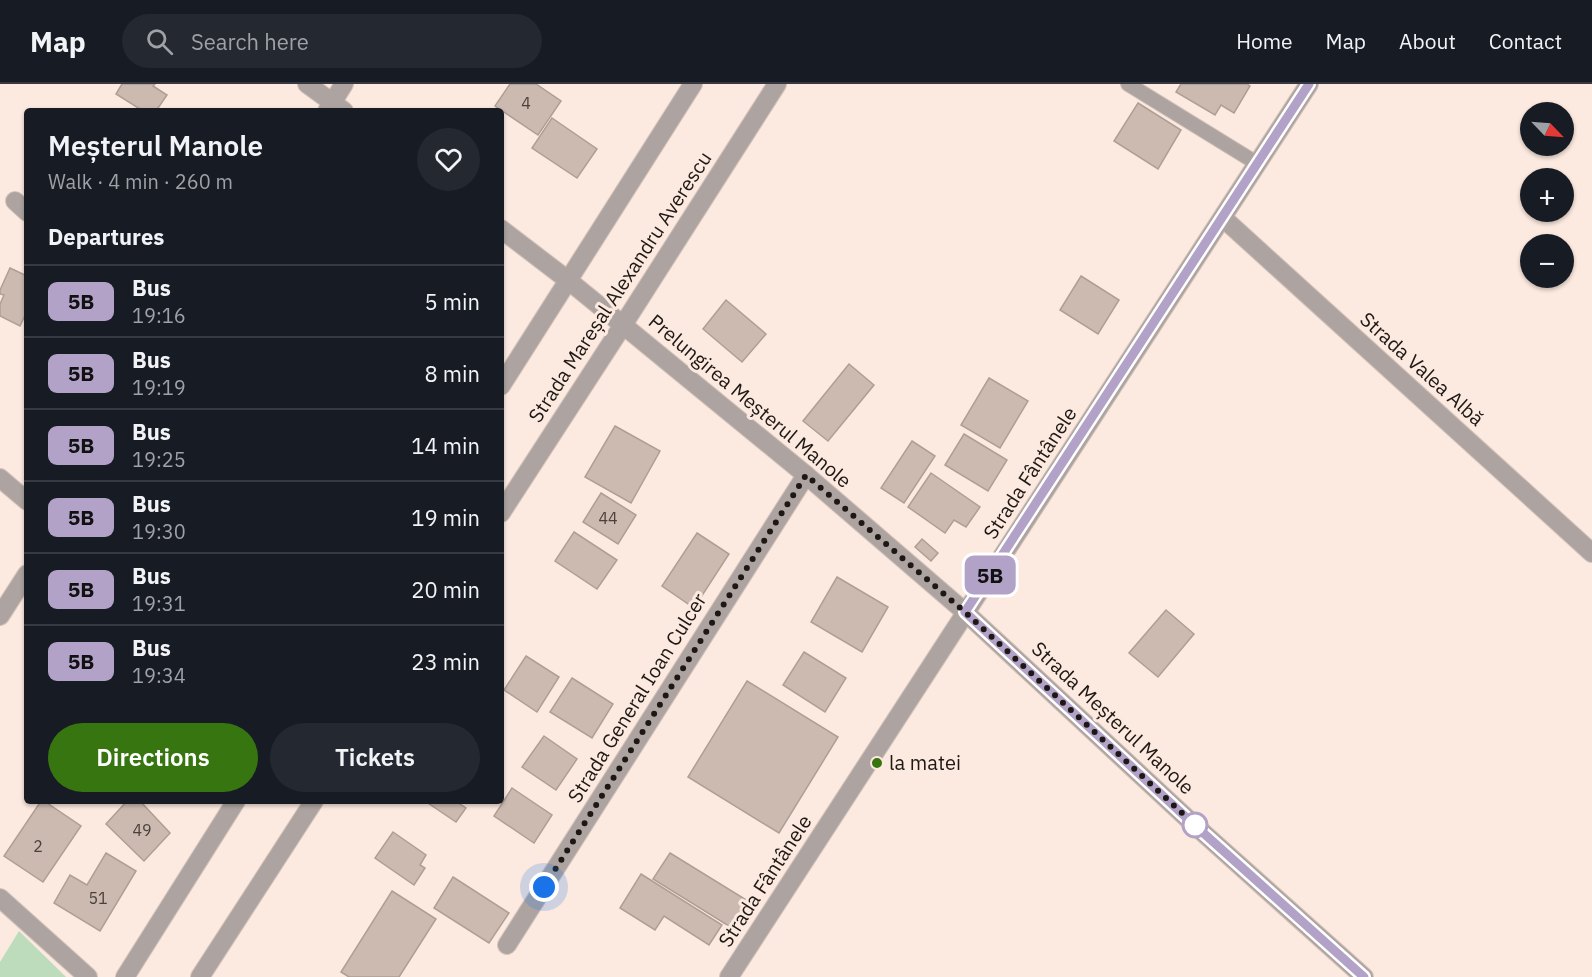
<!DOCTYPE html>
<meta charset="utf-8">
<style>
:root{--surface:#171b24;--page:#242831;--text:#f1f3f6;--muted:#9ea1a6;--line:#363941;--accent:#36750f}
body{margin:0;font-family:"IBM Plex Sans",sans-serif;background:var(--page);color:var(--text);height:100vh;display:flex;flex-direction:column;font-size:22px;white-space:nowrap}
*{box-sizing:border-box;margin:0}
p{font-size:20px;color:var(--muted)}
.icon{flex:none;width:33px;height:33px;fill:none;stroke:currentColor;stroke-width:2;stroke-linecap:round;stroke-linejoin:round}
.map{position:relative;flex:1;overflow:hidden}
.side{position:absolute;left:24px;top:24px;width:480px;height:696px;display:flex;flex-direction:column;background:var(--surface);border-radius:6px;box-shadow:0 2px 4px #0004}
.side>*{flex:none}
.badge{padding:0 12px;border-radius:9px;font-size:21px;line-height:39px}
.needle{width:39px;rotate:115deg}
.fabs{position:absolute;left:1520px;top:18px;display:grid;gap:12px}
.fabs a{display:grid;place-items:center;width:54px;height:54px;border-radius:50%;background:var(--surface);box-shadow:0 2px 4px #0004;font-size:30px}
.you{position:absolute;width:30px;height:30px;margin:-15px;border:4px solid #fff;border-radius:50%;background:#1a73e8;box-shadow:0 0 0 9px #1a73e833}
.map>.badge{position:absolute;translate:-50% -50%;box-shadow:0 0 0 3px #fff}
h2{padding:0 24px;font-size:22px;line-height:54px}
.round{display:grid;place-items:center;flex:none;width:63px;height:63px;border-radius:32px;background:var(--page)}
.headline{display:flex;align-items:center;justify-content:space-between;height:102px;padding:0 24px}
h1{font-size:28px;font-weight:600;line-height:45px}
.button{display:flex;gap:12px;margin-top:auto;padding:12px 24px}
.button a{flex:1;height:69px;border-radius:36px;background:var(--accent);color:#fff;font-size:24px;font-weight:600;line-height:69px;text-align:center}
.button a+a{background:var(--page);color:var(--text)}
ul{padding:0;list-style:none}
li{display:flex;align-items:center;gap:18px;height:72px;padding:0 24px;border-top:2px solid var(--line)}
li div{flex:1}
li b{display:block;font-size:22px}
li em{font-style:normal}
li .badge{min-width:66px;font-weight:700;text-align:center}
header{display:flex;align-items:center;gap:36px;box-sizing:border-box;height:84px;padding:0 30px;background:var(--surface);border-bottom:2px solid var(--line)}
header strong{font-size:28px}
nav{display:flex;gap:33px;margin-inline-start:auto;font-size:21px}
.search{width:420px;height:54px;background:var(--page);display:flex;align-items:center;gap:15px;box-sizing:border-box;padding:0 21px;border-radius:33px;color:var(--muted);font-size:22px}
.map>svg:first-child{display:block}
</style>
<header>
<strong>Map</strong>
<div class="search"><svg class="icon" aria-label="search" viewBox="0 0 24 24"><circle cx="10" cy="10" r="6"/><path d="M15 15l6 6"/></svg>Search here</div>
<nav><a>Home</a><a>Map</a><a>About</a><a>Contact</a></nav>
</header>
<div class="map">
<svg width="1592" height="893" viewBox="0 0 1592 893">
<rect width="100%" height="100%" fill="#fce9df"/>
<polygon fill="#bddcbb" points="19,847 66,893 0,893 0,878"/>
<g fill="#ccbab0" stroke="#af9e94" stroke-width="1.5">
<polygon points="122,0 155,0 153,2 167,11 156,27 143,27 116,10"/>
<polygon points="510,0 536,0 561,17 538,51 495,22"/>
<polygon points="1181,0 1247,0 1250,2 1234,29 1221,21 1215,31 1176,8"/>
<polygon points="1138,19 1181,46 1158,85 1114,57"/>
<polygon points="552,34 597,65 577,94 532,64"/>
<polygon points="10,184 27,192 27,227 20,242 0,232 0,220 4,211 0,210 0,206"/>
<polygon points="1081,192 1119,216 1098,250 1060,226"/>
<polygon points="726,216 766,250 742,278 703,245"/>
<polygon points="849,280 874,301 828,357 803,337"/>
<polygon points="989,294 1028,317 1000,364 961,341"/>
<polygon points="615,342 660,367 631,419 585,393"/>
<polygon points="964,350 1007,376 988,407 945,381"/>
<polygon points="912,357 935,372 904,419 881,404"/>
<polygon points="931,389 980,423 966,443 954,436 945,449 908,423"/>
<polygon points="601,409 636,431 618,460 583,438"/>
<polygon points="574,448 617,476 597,505 555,477"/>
<polygon points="697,449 729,470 694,524 662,502"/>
<polygon points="922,455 938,469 931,477 915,463"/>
<polygon points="837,493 888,523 862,568 811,538"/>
<polygon points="1166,526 1194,550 1158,593 1129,569"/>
<polygon points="804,568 846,594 825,628 783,601"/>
<polygon points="526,572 559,593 537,628 504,606"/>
<polygon points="572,594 613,620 592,654 550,628"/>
<polygon points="747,597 838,653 779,749 688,693"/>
<polygon points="544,652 577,675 556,706 522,683"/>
<polygon points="512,704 552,731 534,759 494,732"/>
<polygon points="41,717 44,717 81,742 43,798 4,772"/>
<polygon points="127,717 140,717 170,749 144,777 106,740"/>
<polygon points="425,717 463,717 460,720 466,724 456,738"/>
<polygon points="393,748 426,771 420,781 425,784 414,801 375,774"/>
<polygon points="106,769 136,787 100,847 54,819 70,791 87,801"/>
<polygon points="670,769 748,817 732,844 653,795"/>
<polygon points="641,790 722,841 709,861 664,832 655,846 620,824"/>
<polygon points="453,793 509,829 489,859 434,824"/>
<polygon points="392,807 436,835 399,893 349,893 341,888"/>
</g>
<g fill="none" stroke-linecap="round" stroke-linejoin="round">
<defs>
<polyline id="lane" points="1128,0 1258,80"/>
<g id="street">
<polyline points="307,0 344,27"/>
<polyline points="327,27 344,0"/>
<polyline points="15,117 27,128"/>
<polyline points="1223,134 1592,469"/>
<polyline points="501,145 569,197 623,241 806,391 965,528 1190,737 1364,893"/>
<polyline points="501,302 693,0"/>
<polyline points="0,394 27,417"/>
<polyline points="501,429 623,241 777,0"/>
<polyline points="0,532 27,490"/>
<polyline points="0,814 88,893"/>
<polyline points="507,861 806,391"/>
<polyline points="125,893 236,717"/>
<polyline points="200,893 314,717"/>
<polyline points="729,893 1309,0"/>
</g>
</defs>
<use href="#lane" stroke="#d4c3bb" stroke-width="16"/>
<use href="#street" stroke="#d4c3bb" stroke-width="20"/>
<use href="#lane" stroke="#ada4a1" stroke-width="14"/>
<use href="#street" stroke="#ada4a1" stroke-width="18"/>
</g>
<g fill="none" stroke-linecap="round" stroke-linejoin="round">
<defs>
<polyline id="line" points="1309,0 965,528 1190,737 1364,893"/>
</defs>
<use href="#line" stroke="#fff" stroke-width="14"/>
<use href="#line" stroke="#b2a2c7" stroke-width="9"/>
<polyline stroke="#1e1815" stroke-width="6" stroke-dasharray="0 10.8" points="544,803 806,391 965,528 1195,741"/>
</g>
<circle fill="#36750f" stroke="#fce9df" stroke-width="2" cx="877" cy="679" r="6"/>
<circle fill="#fff" stroke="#b2a2c7" stroke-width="3" cx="1195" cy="741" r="12"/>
<g text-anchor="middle" stroke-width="6" stroke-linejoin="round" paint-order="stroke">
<g font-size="16" fill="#4a403c">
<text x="526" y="25">4</text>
<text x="608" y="440">44</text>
<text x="142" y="752">49</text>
<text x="38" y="768">2</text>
<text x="98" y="820">51</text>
</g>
<g font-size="20" fill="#1e1815" stroke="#fce9df">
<text transform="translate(620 203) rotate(-57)" y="7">Strada Mareșal Alexandru Averescu</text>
<text transform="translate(1422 285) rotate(42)" y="7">Strada Valea Albă</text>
<text transform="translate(750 317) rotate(40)" y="7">Prelungirea Meșterul Manole</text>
<text transform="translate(1030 389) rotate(-57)" y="7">Strada Fântânele</text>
<text transform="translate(637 614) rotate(-58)" y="7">Strada General Ioan Culcer</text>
<text transform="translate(1113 634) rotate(43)" y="7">Strada Meșterul Manole</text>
<text transform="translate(765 797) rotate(-57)" y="7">Strada Fântânele</text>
</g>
<g font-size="20" fill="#1e1815" stroke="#fce9df" text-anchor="start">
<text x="889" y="686">la matei</text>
</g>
</g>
</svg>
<div class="fabs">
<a><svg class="needle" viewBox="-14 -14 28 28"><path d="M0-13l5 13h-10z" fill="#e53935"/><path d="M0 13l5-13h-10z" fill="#9ea1a6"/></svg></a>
<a>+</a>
<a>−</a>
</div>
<div class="you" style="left:544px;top:803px"></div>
<b class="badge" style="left:990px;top:491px;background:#b2a2c7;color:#111">5B</b>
<section class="side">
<div class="headline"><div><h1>Meșterul Manole</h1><p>Walk · 4 min · 260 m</p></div><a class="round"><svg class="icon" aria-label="heart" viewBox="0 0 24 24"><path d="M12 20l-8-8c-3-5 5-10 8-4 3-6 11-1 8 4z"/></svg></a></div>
<h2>Departures</h2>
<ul>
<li><span class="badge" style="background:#b2a2c7;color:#111">5B</span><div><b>Bus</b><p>19:16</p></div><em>5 min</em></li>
<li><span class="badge" style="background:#b2a2c7;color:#111">5B</span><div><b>Bus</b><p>19:19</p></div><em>8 min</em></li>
<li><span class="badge" style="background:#b2a2c7;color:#111">5B</span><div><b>Bus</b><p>19:25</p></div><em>14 min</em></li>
<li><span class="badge" style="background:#b2a2c7;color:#111">5B</span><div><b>Bus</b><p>19:30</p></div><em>19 min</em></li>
<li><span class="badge" style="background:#b2a2c7;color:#111">5B</span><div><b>Bus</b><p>19:31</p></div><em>20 min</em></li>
<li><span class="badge" style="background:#b2a2c7;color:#111">5B</span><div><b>Bus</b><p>19:34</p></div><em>23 min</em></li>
</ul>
<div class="button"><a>Directions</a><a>Tickets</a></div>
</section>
</div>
